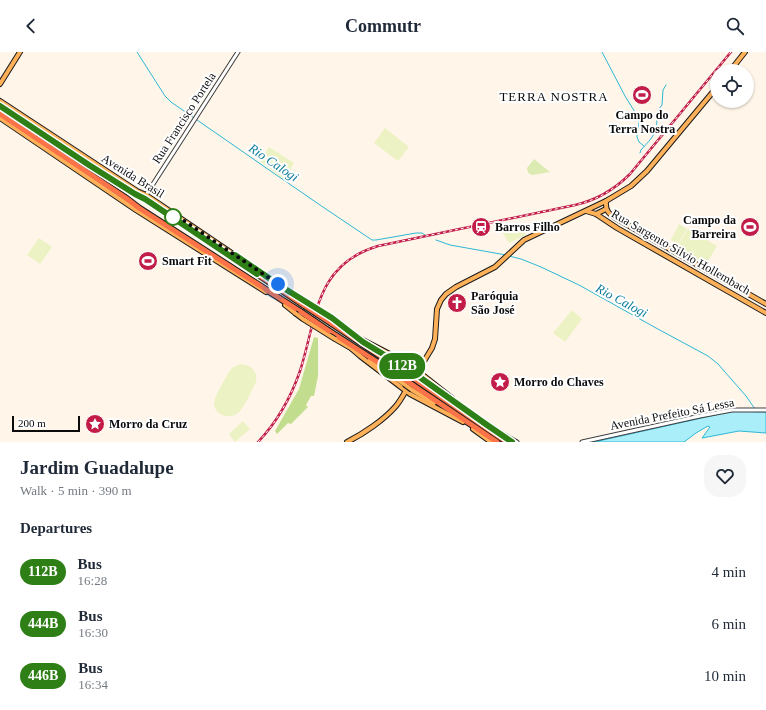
<!DOCTYPE html>
<meta charset="utf-8">
<style>
:root{--surface:#fff;--page:#f6f6f7;--text:#1f2937;--muted:#747a83}
body{margin:0;font-family:"Times New Roman",serif;background:var(--page);color:var(--text);height:100vh;display:flex;flex-direction:column;font-size:15px;white-space:nowrap}
*{box-sizing:border-box;margin:0}
p{font-size:13px;color:var(--muted)}
.icon{flex:none;width:22px;height:22px;fill:none;stroke:currentColor;stroke-width:2;stroke-linecap:round;stroke-linejoin:round}
.map{position:relative;height:390px;overflow:hidden}
.panel{display:flex;flex-direction:column;background:var(--surface);flex:1}
.panel>*{flex:none}
.badge{padding:0 8px;border-radius:13px;font-size:14px;line-height:26px}
.buttons{position:absolute;left:710px;top:12px;display:grid;gap:8px}
.buttons a{display:grid;place-items:center;width:44px;height:44px;border-radius:50%;background:var(--surface);box-shadow:0 1px 3px #0004;font-size:20px}
.scale{position:absolute;left:12px;bottom:10px;width:68px;box-sizing:border-box;padding-left:4px;border:2px solid #0b0b0b;border-top:0;font-size:11px;line-height:14px;white-space:nowrap;color:#0b0b0b;-webkit-text-stroke:3px #fff;paint-order:stroke}
.you{position:absolute;width:20px;height:20px;margin:-10px;border:3px solid #fff;border-radius:50%;background:#1a73e8;box-shadow:0 0 0 6px #1a73e833}
.map>.badge{position:absolute;translate:-50% -50%;box-shadow:0 0 0 2px #fff}
h2{padding:0 20px;font-size:15px;line-height:36px}
.round{display:grid;place-items:center;flex:none;width:42px;height:42px;border-radius:16px;background:var(--page)}
.headline{display:flex;align-items:center;justify-content:space-between;height:68px;padding:0 20px}
h1{font-size:19px;font-weight:600;line-height:30px}
ul{padding:0;list-style:none}
li{display:flex;align-items:center;gap:12px;height:52px;padding:0 20px}
li div{flex:1}
li b{display:block;font-size:15px}
li em{font-style:normal}
li .badge{min-width:44px;font-weight:700;text-align:center}
header{display:flex;justify-content:space-between;align-items:center;height:52px;padding:0 20px;background:var(--surface);font-size:18px;font-weight:600}
.map>svg:first-child{display:block}
</style>
<header><svg class="icon" aria-label="back" viewBox="0 0 24 24"><path d="M15 5l-7 7 7 7"/></svg>Commutr<svg class="icon" aria-label="search" viewBox="0 0 24 24"><circle cx="10" cy="10" r="6"/><path d="M15 15l6 6"/></svg></header>
<div class="map">
<svg width="766" height="390" viewBox="0 0 766 390">
<rect width="100%" height="100%" fill="#fff6e9"/>
<path fill="#dcebb1" d="M534 107 550 120 533 123C529 123 527 120 527 116Z"/>
<polygon fill="#c3dd8f" points="314,285 318,286 318,324 314,344 311,344 306,353 308,355 291,372 288,371 277,382 275,379 299,337"/>
<g fill="#ecf2c3">
<polygon points="638,34 651,43 645,52 632,42"/>
<polygon points="385,76 409,95 398,109 374,91"/>
<polygon points="269,95 294,111 285,128 260,109"/>
<polygon points="749,168 758,171 751,184 742,179"/>
<polygon points="679,172 687,177 678,192 671,188"/>
<polygon points="522,174 526,183 509,191 501,178"/>
<polygon points="688,177 717,194 706,212 677,195"/>
<polygon points="39,186 52,195 40,212 27,203"/>
<polygon points="572,258 582,267 565,290 553,281"/>
<path d="M241 312C251 313 258 319 256 330 251 339 246 353 239 360 231 368 216 364 214 353 213 346 228 321 232 316 235 314 238 313 241 312Z"/>
<polygon points="243,369 250,377 235,390 229,382"/>
</g>
<polygon fill="#aaeefa" stroke="#2db7d5" points="733,359 766,360 766,381 739,379 702,386 710,375 708,374 696,381 684,390 594,390"/>
<g fill="none" stroke-linecap="round" stroke-linejoin="round">
<g stroke="#2db7d5" stroke-width="1">
<path d="M137 0 165 44 171 50C238 96 304 143 372 188H376L416 181H422L425 183"/>
<polyline points="602,0 625,44 638,65 639,70 637,85 639,90 644,94"/>
<path d="M640 101 641 98C646 92 652 87 655 80 659 70 654 61 662 53L663 38 666 33"/>
<polyline points="436,188 450,193 506,203"/>
<polyline points="509,204 521,207 541,215 579,233 656,276 708,304 718,312 746,344 755,357"/>
</g>
<defs>
<g id="minor">
<polyline points="146,143 238,0"/>
<polyline points="503,382 517,390"/>
<polyline points="582,390 700,364 732,358 766,358"/>
</g>
<g id="major">
<polyline points="730,19 745,0"/>
<polyline points="0,32 20,0"/>
<polyline points="0,49 137,139 146,143 282,235 307,250"/>
<polyline points="0,66 136,158 266,240"/>
<path d="M606 149C605 159 609 162 617 167L766 252"/>
<polyline points="586,159 596,162 617,176 766,261"/>
<polyline points="596,162 606,157"/>
<polyline points="285,253 295,261"/>
<polyline points="332,266 353,283"/>
<polyline points="355,284 409,312 452,346 460,354"/>
<polyline points="335,287 354,298"/>
<polyline points="352,297 360,304 410,342 463,370"/>
<polyline points="375,297 411,319"/>
<polyline points="370,308 404,332"/>
<polyline points="415,324 432,296 435,287 437,257 441,248 446,242 456,235 495,215 524,188 606,149 631,134 647,119 717,35"/>
<polyline points="421,326 438,339"/>
<polyline points="412,338 434,351"/>
<polyline points="458,353 512,390"/>
<polyline points="473,377 491,390"/>
<path d="M347 390C363 382 384 368 396 354 401 348 405 340 409 333"/>
</g>
<g id="highway">
<polyline points="0,54 89,113 135,142 145,147 305,254"/>
<polyline points="0,62 126,146 139,156 301,260"/>
<polyline points="331,271 409,323"/>
<polyline points="329,279 407,329"/>
<polyline points="419,330 507,390"/>
<polyline points="414,334 497,390"/>
</g>
</defs>
<use href="#minor" stroke="#3e3e3e" stroke-width="5"/>
<use href="#major" stroke="#1c1c1c" stroke-width="6"/>
<use href="#highway" stroke="#1c1c1c" stroke-width="7"/>
<use href="#minor" stroke="#fff" stroke-width="3"/>
<use href="#major" stroke="#ffb159" stroke-width="4"/>
<use href="#highway" stroke="#fd7349" stroke-width="5"/>
<defs>
<path id="rail" d="M258 390C277 370 291 345 300 319 317 267 314 213 378 194L575 153C597 148 614 138 630 122L731 0"/>
</defs>
<use href="#rail" stroke="#c21c49" stroke-width="2.5"/>
<use href="#rail" stroke="#fff" stroke-width="1" stroke-dasharray="3" stroke-linecap="butt"/>
<defs>
<g id="major-bridge">
<polyline points="307,250 332,266"/>
<polyline points="295,261 303,267 335,287"/>
<polyline points="411,319 421,326"/>
<polyline points="404,332 412,338"/>
</g>
<g id="highway-bridge">
<polyline points="305,254 331,271"/>
<polyline points="301,260 329,279"/>
<polyline points="409,323 419,330"/>
<polyline points="407,329 414,334"/>
</g>
</defs>
<use href="#major-bridge" stroke="#1c1c1c" stroke-width="6" stroke-linecap="butt"/>
<use href="#highway-bridge" stroke="#1c1c1c" stroke-width="7" stroke-linecap="butt"/>
<use href="#major-bridge" stroke="#ffb159" stroke-width="4"/>
<use href="#highway-bridge" stroke="#fd7349" stroke-width="5"/>
</g>
<g fill="none" stroke-linecap="round" stroke-linejoin="round">
<defs>
<polyline id="line" points="0,54 89,113 135,142 145,147 257,222 235,203 282,235 332,266 363,290 411,319 487,373 512,390"/>
</defs>
<use href="#line" stroke="#fff" stroke-width="9"/>
<use href="#line" stroke="#2e7f16" stroke-width="6"/>
<polyline stroke="#0b0b0b" stroke-width="4" stroke-dasharray="0 7.2" points="173,165 171,160 278,232"/>
</g>
<defs>
<symbol id="stadium-disc" viewBox="-11 -11 22 22"><circle r="9.5" fill="#c21c49" stroke="#fff"/><path d="M0-5a6.5 5 0 1 0 0 10a6.5 5 0 1 0 0-10ZM-3.5-1.8h7v3.6h-7Z" fill="#fff"/></symbol>
<symbol id="station-disc" viewBox="-11 -11 22 22"><circle r="9.5" fill="#c21c49" stroke="#fff"/><path d="M-3-6H3Q5-6 5-4V2Q5 4 3 4L4.5 6H3L1.5 4h-3L-3 6H-4.5L-3 4Q-5 4-5 2V-4Q-5-6-3-6ZM-3.5-4v3h7v-3ZM-3.5 1v1.5H-2V1ZM2 1v1.5H3.5V1Z" fill="#fff"/></symbol>
<symbol id="church-disc" viewBox="-11 -11 22 22"><circle r="9.5" fill="#c21c49" stroke="#fff"/><path d="M-1.2-6h2.4v3.5h3.3v2.4h-3.3V6h-2.4V-.1h-3.3v-2.4h3.3Z" fill="#fff"/></symbol>
<symbol id="sight-disc" viewBox="-11 -11 22 22"><circle r="9.5" fill="#c21c49" stroke="#fff"/><path d="M0-6L1.8-2.2L6-1.7L2.9 1.2L3.7 5.4L0 3.3L-3.7 5.4L-2.9 1.2L-6-1.7L-1.8-2.2Z" fill="#fff"/></symbol>
</defs>
<g fill-rule="evenodd">
<use href="#stadium-disc" x="631" y="32" width="22" height="22"/>
<use href="#station-disc" x="470" y="164" width="22" height="22"/>
<use href="#stadium-disc" x="739" y="164" width="22" height="22"/>
<use href="#stadium-disc" x="137" y="198" width="22" height="22"/>
<use href="#church-disc" x="446" y="240" width="22" height="22"/>
<use href="#sight-disc" x="489" y="319" width="22" height="22"/>
<use href="#sight-disc" x="84" y="361" width="22" height="22"/>
</g>
<circle fill="#fff" stroke="#2e7f16" stroke-width="2" cx="173" cy="165" r="8"/>
<g text-anchor="middle" stroke-width="4" stroke-linejoin="round" paint-order="stroke">
<g font-size="12" font-weight="bold" fill="#0b0b0b" stroke="#fff" text-anchor="start">
<text x="642" y="67" text-anchor="middle">Campo do<tspan x="642" dy="14">Terra Nostra</tspan></text>
<text x="736" y="172" text-anchor="end">Campo da<tspan x="736" dy="14">Barreira</tspan></text>
<text x="495" y="179">Barros Filho</text>
<text x="162" y="213">Smart Fit</text>
<text x="471" y="248">Paróquia<tspan x="471" dy="14">São José</tspan></text>
<text x="514" y="334">Morro do Chaves</text>
<text x="109" y="376">Morro da Cruz</text>
</g>
<g font-size="12" fill="#0b0b0b" stroke="#fff">
<text transform="translate(184 66) rotate(-57)" y="4">Rua Francisco Portela</text>
<text transform="translate(133 124) rotate(32)" y="4">Avenida Brasil</text>
<text transform="translate(681 200) rotate(30)" y="4">Rua Sargento Silvio Hollembach</text>
<text transform="translate(672 362) rotate(-11)" y="4">Avenida Prefeito Sá Lessa</text>
</g>
<g font-size="13" letter-spacing="1" fill="#0b0b0b" stroke="#fff">
<text x="554" y="49">TERRA NOSTRA</text>
</g>
<g font-size="13" font-style="italic" fill="#0e7d9b" stroke="#fff">
<text transform="translate(274 110) rotate(34)" y="5">Rio Calogi</text>
<text transform="translate(622 248) rotate(28)" y="5">Rio Calogi</text>
</g>
</g>
</svg>
<div class="buttons">
<a><svg class="icon" aria-label="locate" viewBox="0 0 24 24"><circle cx="12" cy="12" r="6"/><path d="M12 2v4M12 18v4M2 12h4M18 12h4"/></svg></a>
</div>
<div class="scale">200 m</div>
<div class="you" style="left:278px;top:232px"></div>
<b class="badge" style="left:402px;top:314px;background:#2e7f16;color:#fff">112B</b>
</div>
<section class="panel">
<div class="headline"><div><h1>Jardim Guadalupe</h1><p>Walk · 5 min · 390 m</p></div><a class="round"><svg class="icon" aria-label="heart" viewBox="0 0 24 24"><path d="M12 20l-8-8c-3-5 5-10 8-4 3-6 11-1 8 4z"/></svg></a></div>
<h2>Departures</h2>
<ul>
<li><span class="badge" style="background:#2e7f16;color:#fff">112B</span><div><b>Bus</b><p>16:28</p></div><em>4 min</em></li>
<li><span class="badge" style="background:#2e7f16;color:#fff">444B</span><div><b>Bus</b><p>16:30</p></div><em>6 min</em></li>
<li><span class="badge" style="background:#2e7f16;color:#fff">446B</span><div><b>Bus</b><p>16:34</p></div><em>10 min</em></li>
</ul>
</section>
